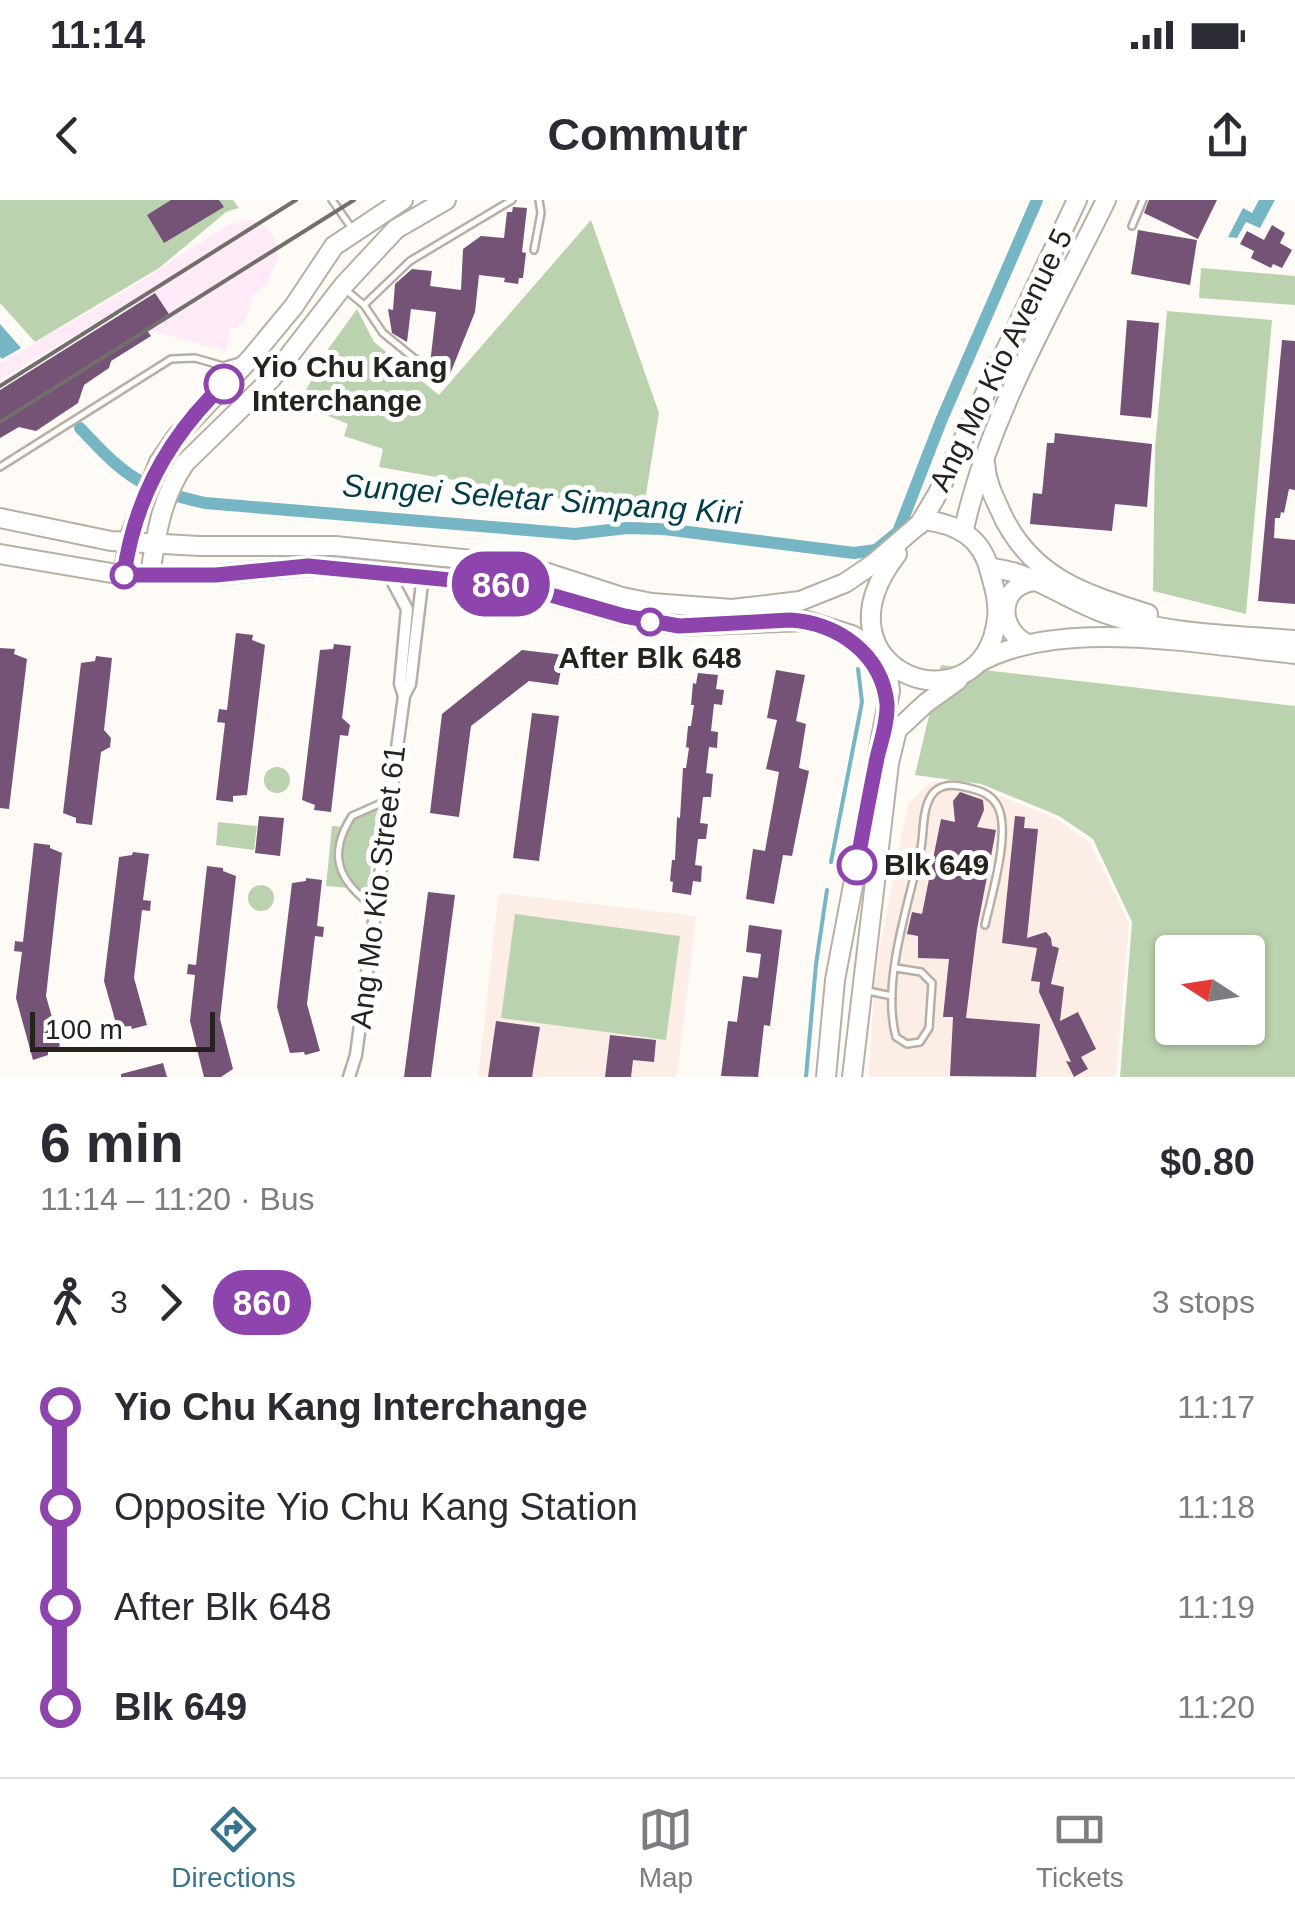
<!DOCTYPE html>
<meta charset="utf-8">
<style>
:root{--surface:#fff;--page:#f2f2f3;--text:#2b2b33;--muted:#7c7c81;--line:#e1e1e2;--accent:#39738c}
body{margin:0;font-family:Helvetica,sans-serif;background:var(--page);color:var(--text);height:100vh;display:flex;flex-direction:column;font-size:38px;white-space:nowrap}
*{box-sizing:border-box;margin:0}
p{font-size:32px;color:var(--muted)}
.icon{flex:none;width:55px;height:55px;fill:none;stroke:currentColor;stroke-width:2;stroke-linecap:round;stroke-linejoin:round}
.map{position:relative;height:877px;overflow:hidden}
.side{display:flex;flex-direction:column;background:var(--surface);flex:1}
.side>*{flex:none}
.badge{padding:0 20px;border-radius:32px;font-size:35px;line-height:65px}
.needle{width:65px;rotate:282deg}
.tools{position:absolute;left:1155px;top:735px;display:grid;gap:20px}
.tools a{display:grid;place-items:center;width:110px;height:110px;border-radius:10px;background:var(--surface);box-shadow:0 2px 8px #0004;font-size:50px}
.scale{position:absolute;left:30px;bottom:25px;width:185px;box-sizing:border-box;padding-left:10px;border:5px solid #26231e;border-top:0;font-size:28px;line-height:35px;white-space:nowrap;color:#26231e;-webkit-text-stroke:8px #fff;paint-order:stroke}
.map>.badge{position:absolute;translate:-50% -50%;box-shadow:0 0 0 5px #fff}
.legs{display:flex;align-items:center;gap:15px;height:110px;padding:0 40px;font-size:32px}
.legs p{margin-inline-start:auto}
.headline{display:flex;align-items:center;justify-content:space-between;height:170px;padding:0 40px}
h1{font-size:55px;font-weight:800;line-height:75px}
ul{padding:0 40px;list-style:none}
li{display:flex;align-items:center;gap:35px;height:100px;font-size:38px}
li i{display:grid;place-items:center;width:15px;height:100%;margin:0 12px;background:currentColor}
li i::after{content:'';width:25px;height:25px;margin:-12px;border:8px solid;border-radius:50%;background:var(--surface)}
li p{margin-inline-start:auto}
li:first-child i{background:linear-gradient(#0000 50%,currentColor 0)}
li:last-child i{background:linear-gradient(currentColor 50%,#0000 0)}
.status{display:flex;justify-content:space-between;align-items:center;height:70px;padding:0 50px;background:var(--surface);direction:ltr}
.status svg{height:28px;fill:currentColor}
header{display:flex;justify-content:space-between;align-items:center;height:130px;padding:0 40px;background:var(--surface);font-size:45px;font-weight:800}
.menu{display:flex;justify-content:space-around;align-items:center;height:140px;border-top:2px solid var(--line);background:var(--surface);font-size:28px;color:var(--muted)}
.menu a{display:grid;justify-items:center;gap:5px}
.menu .current{color:var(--accent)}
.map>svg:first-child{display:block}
</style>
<div class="status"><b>11:14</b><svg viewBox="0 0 49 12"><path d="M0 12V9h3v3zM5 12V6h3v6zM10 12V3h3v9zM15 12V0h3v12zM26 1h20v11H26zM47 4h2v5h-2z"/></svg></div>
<header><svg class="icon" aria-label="back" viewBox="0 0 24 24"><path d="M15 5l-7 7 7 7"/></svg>Commutr<svg class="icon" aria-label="share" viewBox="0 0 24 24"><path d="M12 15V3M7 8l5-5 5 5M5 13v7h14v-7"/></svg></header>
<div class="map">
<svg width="1295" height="877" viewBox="0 0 1295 877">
<rect width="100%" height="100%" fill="#fefaf6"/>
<polygon fill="#ffeaf8" points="252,20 266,26 278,45 278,57 266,85 253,95 245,124 240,122 238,128 231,128 226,151 152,131 132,101 0,180 0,163 126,90 228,25"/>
<g fill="#fceee7">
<polygon points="932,581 981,588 1057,619 1090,643 1129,723 1116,877 869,877 875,772 908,604"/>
<polygon points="499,693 696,716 677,877 478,877"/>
</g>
<g fill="#bbd2ae" fill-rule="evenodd">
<polygon points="0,0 233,0 239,8 226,12 159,68 35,142 0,103"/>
<polygon points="591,20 659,213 643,313 379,267 383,249 344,236 348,224 321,213 326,197 305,192 326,152 357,109 374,142 439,195"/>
<polygon points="1201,68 1295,76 1295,105 1199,98"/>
<polygon points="1167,111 1272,120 1246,414 1153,391 1155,249"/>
<path d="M941 465 1295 506V877H1120L1132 722 1093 639 1059 616 981 584 915 575ZM1172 752H1248V828H1172Z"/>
<circle cx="277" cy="580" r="13"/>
<polygon points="378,602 367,702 350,688 326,686 332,626 345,627 352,616"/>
<polygon points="218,622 257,626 254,650 216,645"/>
<circle cx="261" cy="698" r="13"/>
<polygon points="515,714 680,736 666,840 501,818"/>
</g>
<g fill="#76b5c4">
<polygon points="1259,0 1275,0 1260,28 1246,22 1237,38 1228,37 1243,8 1252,13"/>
<polygon points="0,124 21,148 2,159 0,157"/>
</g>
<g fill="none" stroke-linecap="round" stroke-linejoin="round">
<g stroke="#76b5c4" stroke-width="4">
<polyline points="802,345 809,350"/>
<polyline points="831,662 862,502 858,469"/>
<polyline points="806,877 816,764 827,690"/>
</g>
<path stroke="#76b5c4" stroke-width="12" d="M80 228C124 275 140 289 205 303L575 334 627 328 664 329 854 353 876 350 898 332 941 221 1037 0"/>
</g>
<g fill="#745377">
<polygon points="171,0 219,0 224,7 164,43 147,15"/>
<polygon points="1149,0 1217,0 1198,39 1144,13"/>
<polygon points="513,7 527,8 522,52 526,53 523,78 519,78 518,84 504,82 505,78 479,75 475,112 448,179 430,164 436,112 411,109 407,142 392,133 388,109 393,110 395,84 412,69 432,71 430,86 461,90 463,49 481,36 504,38 507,12 512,12"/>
<polygon points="1272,25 1285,33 1280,43 1292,50 1282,68 1273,64 1271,68 1251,58 1254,51 1240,44 1247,31 1264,40"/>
<polygon points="1138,30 1197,40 1190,85 1131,74"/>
<polygon points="155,93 169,114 146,129 151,136 111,161 109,168 84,185 78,203 36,231 19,227 0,238 0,190"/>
<polygon points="1127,120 1159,123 1151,218 1120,215"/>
<polygon points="1282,140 1295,141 1295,290 1289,289 1284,313 1281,312 1280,318 1275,318 1274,338 1295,340 1295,404 1258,401"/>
<polygon points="1055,233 1152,244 1147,307 1115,304 1112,331 1030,324 1033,293 1042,294 1047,243 1054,243"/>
<polygon points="236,433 253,435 252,440 265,445 247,595 233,596 233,602 216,600 225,523 217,522 219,509 227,510"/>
<polygon points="334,444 351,446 342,518 350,525 348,536 340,535 331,612 314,610 315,605 302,600 320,450 333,449"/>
<polygon points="0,448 15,449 14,454 27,459 9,609 0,608"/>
<polygon points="522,450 564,455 558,485 529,481 471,526 459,617 430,613 442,514"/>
<polygon points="96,456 112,458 104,530 111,538 110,547 101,552 92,625 76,623 76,618 63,613 81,463 95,461"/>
<polygon points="776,470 805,475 796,521 806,524 799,568 809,571 792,656 783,655 774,704 746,699 753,649 765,651 779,572 766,569 777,520 767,518"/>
<polygon points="698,473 718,475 716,489 724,490 722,505 714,504 711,531 718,532 717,548 709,547 706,573 713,574 711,597 703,597 700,623 708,624 706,639 698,639 695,665 702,666 701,682 693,681 691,695 672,692 673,682 670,681 672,660 675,660 677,617 680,618 683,568 686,568 689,548 686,547 688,526 691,526 694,505 691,505 693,483 696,484"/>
<polygon points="532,513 559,516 539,661 513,658"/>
<polygon points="960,592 983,600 984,610 977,627 996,630 977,729 966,818 1040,824 1036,877 950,876 953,817 943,817 949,759 918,758 918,736 907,734 912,712 922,714 941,619 955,622 953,601"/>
<polygon points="259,616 284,618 280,656 255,653"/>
<polygon points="1015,616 1025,617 1024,628 1038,629 1027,738 1046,732 1051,738 1052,746 1059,748 1051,784 1064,787 1060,821 1078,812 1096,849 1081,857 1088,869 1074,877 1066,861 1071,862 1039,792 1040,782 1031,781 1037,748 1002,743"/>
<polygon points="34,643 50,645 50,648 62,653 46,796 60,846 48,852 48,855 33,860 16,798 22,752 14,751 15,741 23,742"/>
<polygon points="133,652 149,654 143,700 151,701 150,711 142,710 134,778 147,825 132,829 131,826 117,827 104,781 119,657 132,655"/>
<polygon points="207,666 223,668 223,671 236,676 220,819 233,869 221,877 204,877 190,821 195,775 187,774 188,764 196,765"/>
<polygon points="306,678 322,680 317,726 324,727 323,737 315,736 307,804 320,851 305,855 304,852 290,853 277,807 292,683 306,681"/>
<polygon points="428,692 455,695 431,877 404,877"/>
<polygon points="749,725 782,730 770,826 764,825 758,877 721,876 728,821 737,822 743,776 758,778 761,754 746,752"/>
<polygon points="496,821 540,827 532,877 488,877"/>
<polygon points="610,835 656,840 654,862 633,860 631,877 605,877"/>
<polygon points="163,863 167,877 121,877 121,874"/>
</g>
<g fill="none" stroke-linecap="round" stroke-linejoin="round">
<defs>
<g id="lane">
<polyline points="332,0 353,30"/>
<polyline points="1132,26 1143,0"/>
<polyline points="534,50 541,13 539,0"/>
<polyline points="347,91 364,105 383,133 442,181"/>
<polyline points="364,105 410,61 512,0"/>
<polyline points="255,159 279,159"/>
<polyline points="0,267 171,159 195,158 223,166 240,161"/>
<path d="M374 707C338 681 327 655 352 616L388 600"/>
<path d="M896 768 921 772 932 783 929 828 920 842 907 844 896 837C881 782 909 703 921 648 924 631 922 611 931 596 938 584 953 584 965 587 978 590 990 593 997 605 1012 630 991 697 985 725"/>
<polyline points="868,791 892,796"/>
</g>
<g id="street">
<polyline points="388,373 407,409 400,484 404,496"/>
<polyline points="349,877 356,855 404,496 410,484 423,375"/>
</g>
<g id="primary">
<path d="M985 263C986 280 992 293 999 308 1028 376 1081 393 1148 414"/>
<polyline points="0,318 111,341 199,346 335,346 523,365 622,397 652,403 732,409 800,401 845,383 873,364 924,320"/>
<polyline points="919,325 938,293 1077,0"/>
<path d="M964 329C990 212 1054 107 1106 0"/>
<polyline points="0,354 123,375 216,375 308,366 474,381 523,387 624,416 679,426 807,421 852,435 868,444 886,461"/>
<path d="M897 354C805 473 984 535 997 418 999 403 994 386 990 372 982 337 957 324 924 320"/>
<path d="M989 368C1030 370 1066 400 1104 413 1161 434 1234 435 1295 440"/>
<polyline points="123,375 130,336 159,262 177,236 251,158 294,106 334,46 403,0"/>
<path d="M150 375C156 335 161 298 185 263L271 179 343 86 396 29 446 0"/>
<path d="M1028 444C997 430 997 386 1034 381"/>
<path d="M978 463C1061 416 1202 445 1295 454"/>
<polyline points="826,877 835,780 890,491 886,461"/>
<polyline points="852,877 889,563 897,530 926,503 958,480"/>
</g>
</defs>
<use href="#lane" stroke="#b8afa4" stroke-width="10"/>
<use href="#street" stroke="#b8afa4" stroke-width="15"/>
<use href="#primary" stroke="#b8afa4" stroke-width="22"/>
<use href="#lane" stroke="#fff" stroke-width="5"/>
<use href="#street" stroke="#fff" stroke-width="10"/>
<use href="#primary" stroke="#fff" stroke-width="18"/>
<g stroke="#726f6a" stroke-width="4">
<polyline points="0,186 296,0"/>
<polyline points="0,222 354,0"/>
</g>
</g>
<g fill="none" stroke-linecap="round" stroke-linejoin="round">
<defs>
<path id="line-1" d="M224 184C169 236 134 300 124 375H216L308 366 523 387 624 416 679 426 790 420C838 423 882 454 887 504 888 521 881 541 877 558 870 593 863 629 857 665"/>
</defs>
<use href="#line-1" stroke="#fff" stroke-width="22"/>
<use href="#line-1" stroke="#8e44ad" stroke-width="15"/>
</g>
<g fill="#fff" stroke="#8e44ad" stroke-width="5">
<circle cx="224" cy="184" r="18"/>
<circle cx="124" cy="375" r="12"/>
<circle cx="650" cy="422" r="12"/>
<circle cx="857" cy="665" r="18"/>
</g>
<g text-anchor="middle" stroke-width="10" stroke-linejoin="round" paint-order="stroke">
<g font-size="30" fill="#26231e" stroke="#fff">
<text transform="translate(1001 160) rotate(-64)" y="10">Ang Mo Kio Avenue 5</text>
<text transform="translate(378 687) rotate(-83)" y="10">Ang Mo Kio Street 61</text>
</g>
<g font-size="30" font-weight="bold" fill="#26231e" stroke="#fff" text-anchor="start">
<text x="252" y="177">Yio Chu Kang<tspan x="252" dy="34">Interchange</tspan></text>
<text x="650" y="468" text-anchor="middle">After Blk 648</text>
<text x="884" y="675">Blk 649</text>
</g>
<g font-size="32" font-style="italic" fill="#003d48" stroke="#fff">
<text transform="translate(542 299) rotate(4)" y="11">Sungei Seletar Simpang Kiri</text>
</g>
</g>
</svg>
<div class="tools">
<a><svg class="needle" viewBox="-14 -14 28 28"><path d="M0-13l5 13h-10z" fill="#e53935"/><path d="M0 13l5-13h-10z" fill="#7c7c81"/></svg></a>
</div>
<div class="scale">100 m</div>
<b class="badge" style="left:501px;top:384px;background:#8e44ad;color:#fff">860</b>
</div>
<section class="side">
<div class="headline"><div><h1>6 min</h1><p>11:14 – 11:20 · Bus</p></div><b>$0.80</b></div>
<div class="legs"><svg class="icon" aria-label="walk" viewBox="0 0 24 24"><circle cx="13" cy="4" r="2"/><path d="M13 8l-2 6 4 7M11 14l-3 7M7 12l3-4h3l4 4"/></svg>3<svg class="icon" aria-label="forward" viewBox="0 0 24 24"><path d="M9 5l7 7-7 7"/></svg><b class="badge" style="background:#8e44ad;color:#fff">860</b><p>3 stops</p></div>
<ul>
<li><i style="color:#8e44ad"></i><b>Yio Chu Kang Interchange</b><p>11:17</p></li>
<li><i style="color:#8e44ad"></i><span>Opposite Yio Chu Kang Station</span><p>11:18</p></li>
<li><i style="color:#8e44ad"></i><span>After Blk 648</span><p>11:19</p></li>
<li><i style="color:#8e44ad"></i><b>Blk 649</b><p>11:20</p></li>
</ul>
</section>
<nav class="menu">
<a class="current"><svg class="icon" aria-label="directions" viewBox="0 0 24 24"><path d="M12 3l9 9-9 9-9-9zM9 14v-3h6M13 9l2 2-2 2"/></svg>Directions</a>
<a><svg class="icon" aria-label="map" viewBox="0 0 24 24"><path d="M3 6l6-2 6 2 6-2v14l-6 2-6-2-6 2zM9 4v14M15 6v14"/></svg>Map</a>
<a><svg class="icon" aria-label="tickets" viewBox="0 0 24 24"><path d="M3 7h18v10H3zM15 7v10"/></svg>Tickets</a>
</nav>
